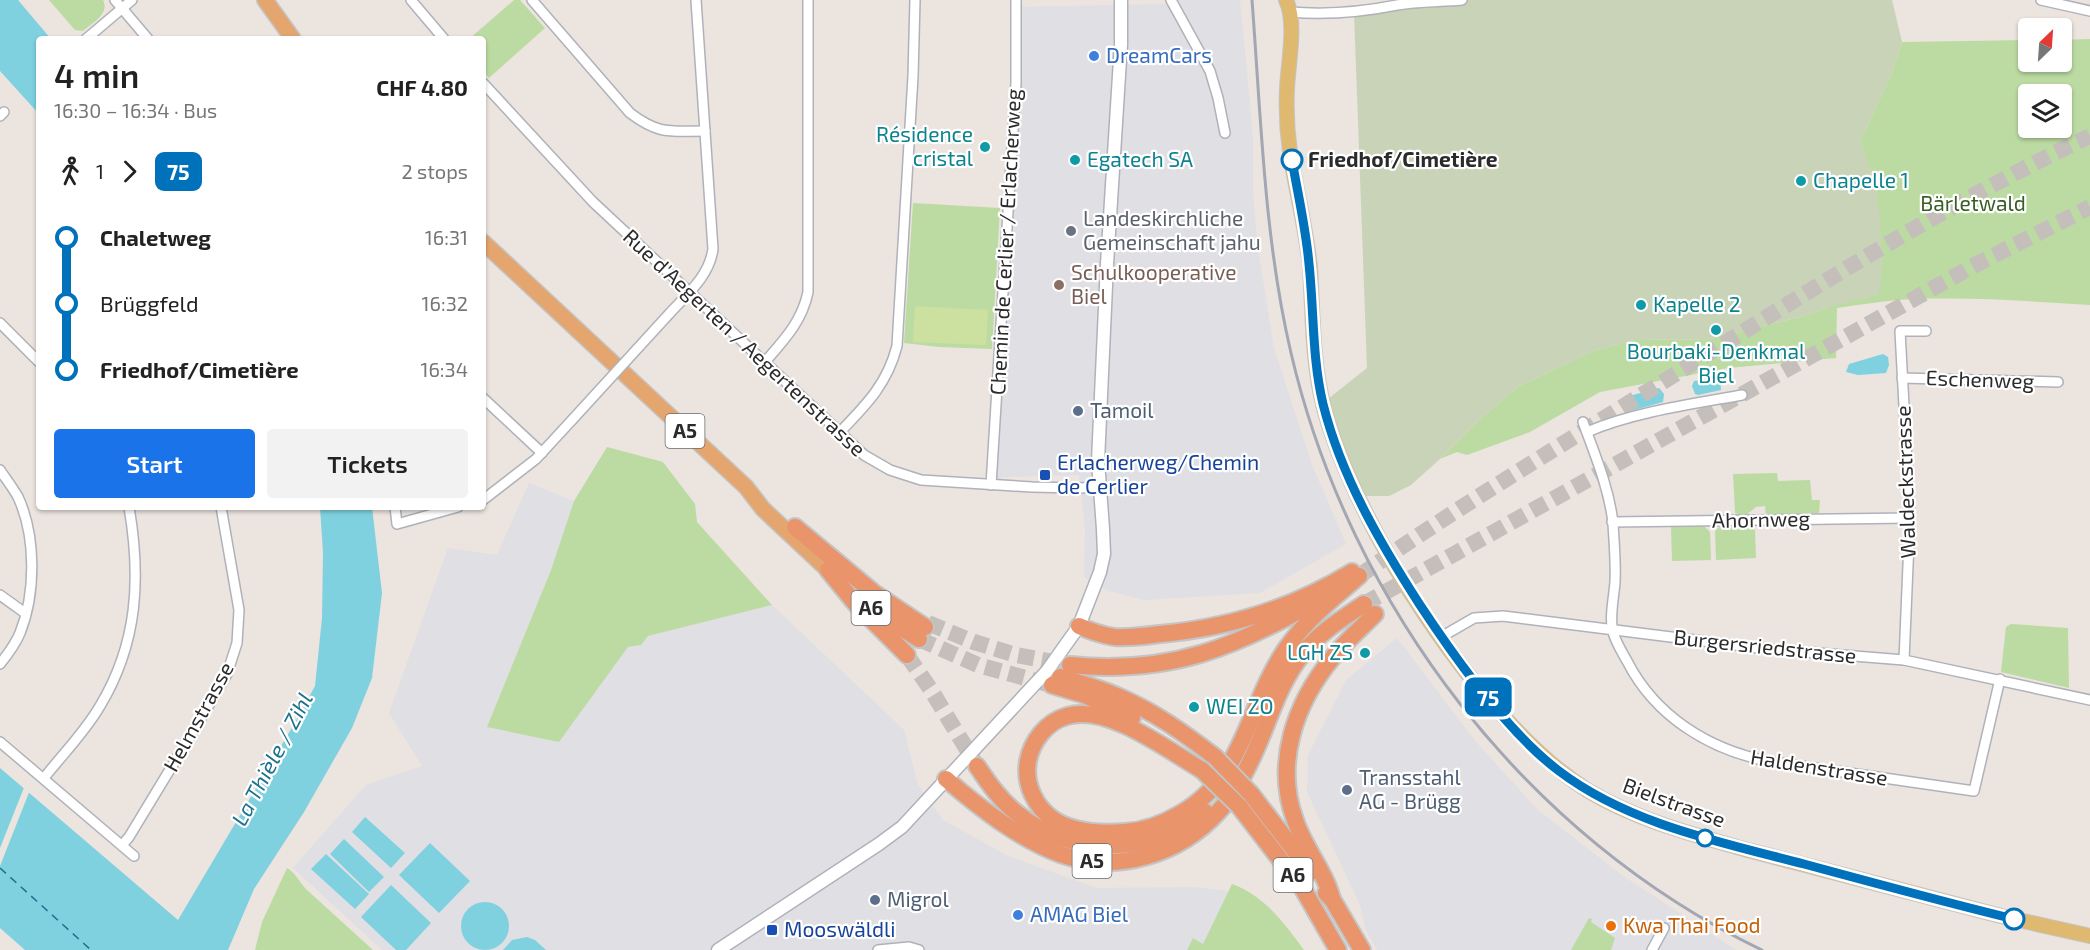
<!DOCTYPE html>
<meta charset="utf-8">
<style>
:root{--surface:#fff;--page:#f2f2f2;--text:#222;--muted:#767676;--accent:#1a73e8}
body{margin:0;font-family:"Exo 2",sans-serif;background:var(--page);color:var(--text);height:100vh;display:flex;flex-direction:column;font-size:22px;white-space:nowrap}
*{box-sizing:border-box;margin:0}
p{font-size:20px;color:var(--muted)}
.icon{flex:none;width:33px;height:33px;fill:none;stroke:currentColor;stroke-width:2;stroke-linecap:round;stroke-linejoin:round}
.map{position:relative;flex:1;overflow:hidden}
.details{position:absolute;left:36px;top:36px;width:450px;height:474px;display:flex;flex-direction:column;background:var(--surface);border-radius:6px;box-shadow:0 2px 4px #0004}
.details>*{flex:none}
.badge{padding:0 12px;border-radius:9px;font-size:21px;line-height:39px}
.needle{width:39px;rotate:25deg}
.buttons{position:absolute;left:2018px;top:18px;display:grid;gap:12px}
.buttons a{display:grid;place-items:center;width:54px;height:54px;border-radius:6px;background:var(--surface);box-shadow:0 2px 4px #0004;font-size:30px}
.map>.badge{position:absolute;translate:-50% -50%;box-shadow:0 0 0 3px #fff}
.legs{display:flex;align-items:center;gap:9px;height:66px;padding:0 18px;font-size:20px}
.legs p{margin-inline-start:auto}
.head{display:flex;align-items:center;justify-content:space-between;height:102px;padding:0 18px}
h1{font-size:33px;font-weight:600;line-height:45px}
.cta{display:flex;gap:12px;margin-top:auto;padding:12px 18px}
.cta a{flex:1;height:69px;border-radius:6px;background:var(--accent);color:#fff;font-size:24px;font-weight:600;line-height:69px;text-align:center}
.cta a+a{background:var(--page);color:var(--text)}
ul{padding:0 18px;list-style:none}
li{display:flex;align-items:center;gap:21px;height:66px;font-size:22px}
li i{display:grid;place-items:center;width:9px;height:100%;margin:0 8px;background:currentColor}
li i::after{content:'';width:15px;height:15px;margin:-8px;border:4px solid;border-radius:50%;background:var(--surface)}
li p{margin-inline-start:auto}
li:first-child i{background:linear-gradient(#0000 50%,currentColor 0)}
li:last-child i{background:linear-gradient(currentColor 50%,#0000 0)}
.map>svg:first-child{display:block}
</style>
<div class="map">
<svg width="2090" height="950" viewBox="0 0 2090 950">
<rect width="100%" height="100%" fill="#ebe4df"/>
<g fill="#e0dfe4">
<polygon points="1171,0 1240,0 1253,136 1253,195 1258,250 1274,348 1312,465 1346,544 1260,593 1144,600 1109,591 1084,577 1085,531 1079,475 1003,477 991,485 1017,7 1165,4"/>
<polygon points="529,483 574,501 551,570 488,726 559,742 628,647 641,645 648,636 772,605 904,730 918,785 943,820 1008,856 1097,888 1194,887 1235,892 1206,950 382,950 293,868 366,785 422,766 389,713 448,548 497,555"/>
<polygon points="1397,638 1476,742 1538,810 1623,876 1736,950 1377,950 1365,928 1360,905 1307,792 1308,755 1346,680"/>
</g>
<g fill="#bcdba2" fill-rule="evenodd">
<path d="M49 0H103C110 14 93 22 83 31L75 30Z"/>
<polygon points="514,0 520,0 545,28 489,78 483,71 483,39 469,39"/>
<path d="M2090 39V305C2026 301 1961 296 1897 300 1877 302 1857 305 1837 308L1836 358 1728 368 1600 392 1530 432 1467 455 1457 452 1440 459 1482 417 1519 386 1593 351 1634 340 1710 339 1804 316 1829 307 1880 234 1875 184 1860 141 1891 75 1902 42 2028 40V62H2061V40ZM2028 94H2061V128H2028Z"/>
<polygon points="913,203 1000,208 992,349 939,347 904,343"/>
<polygon points="607,447 663,462 695,504 697,522 772,605 648,636 641,645 628,647 559,742 487,727 551,570 574,501"/>
<polygon points="1777,473 1778,481 1810,480 1812,500 1820,500 1819,513 1766,516 1765,506 1756,507 1744,517 1735,513 1733,474"/>
<polygon points="1750,524 1755,530 1756,558 1716,560 1715,531 1721,525"/>
<polygon points="1704,526 1710,532 1711,560 1672,561 1671,527"/>
<polygon points="2011,624 2068,628 2069,688 2001,672 2006,627"/>
<path d="M287 868C295 872 300 883 307 890L373 950H255L262 922Z"/>
<path d="M1232 884C1265 896 1284 923 1304 950H1187L1193 938 1203 944Z"/>
<polygon points="1589,918 1592,919 1591,922 1615,938 1611,950 1571,950"/>
</g>
<path fill="#c8d3b8" d="M1462 0H1892L1902 42 1891 75 1860 141C1865 155 1872 170 1875 184 1880 208 1886 274 1878 295L1829 307 1804 316 1710 339 1634 340 1593 351 1519 386 1482 417 1440 459 1411 485 1389 496H1359L1339 441 1328 399 1367 368 1354 12Z"/>
<polygon fill="#cce0a0" points="915,306 988,310 986,345 913,342"/>
<g fill="#7fd1e0">
<polygon points="0,0 18,0 51,39 39,39 39,114 0,71"/>
<polygon points="1883,354 1888,357 1889,365 1886,373 1858,375 1846,372 1849,364"/>
<polygon points="1715,378 1720,380 1721,390 1698,395 1695,394 1692,386 1694,381"/>
<polygon points="1659,388 1664,394 1663,402 1627,412 1623,408 1622,398"/>
<polygon points="320,507 372,507 382,593 372,678 352,728 304,812 254,889 228,950 25,950 0,928 0,768 178,920 297,719 315,686 322,618 323,553"/>
<polygon points="365,817 405,853 391,868 352,832"/>
<polygon points="344,839 384,877 369,892 330,854"/>
<polygon points="430,843 470,881 439,913 399,875"/>
<polygon points="326,854 369,894 355,909 311,869"/>
<polygon points="391,885 431,923 406,950 396,950 361,917"/>
<circle cx="485" cy="926" r="24"/>
<polygon points="527,937 535,940 546,950 503,950 512,940"/>
</g>
<polygon fill="#ebe4df" points="25,785 30,790 0,866 0,848"/>
<g fill="none" stroke-linecap="round" stroke-linejoin="round">
<polyline stroke="#1e728c" stroke-width="1.5" stroke-dasharray="8 6" stroke-linecap="butt" points="0,868 91,950"/>
<g stroke="#c5bfbb" stroke-width="16" stroke-dasharray="16 8" stroke-linecap="butt">
<path d="M1359 576C1462 504 1570 440 1677 373 1812 289 1946 204 2090 136"/>
<polyline points="1364,604 1975,265 2090,207"/>
<polyline points="928,623 974,642 1016,655 1070,665"/>
<polyline points="919,639 978,665 1051,685"/>
<polyline points="907,655 931,690 977,766"/>
</g>
<defs>
<g id="minor">
<polyline points="115,0 148,39"/>
<polyline points="411,0 444,39"/>
<path d="M532 0 630 113C659 135 670 131 705 131"/>
<polyline points="1171,0 1210,71 1218,98 1225,133"/>
<polyline points="2041,0 2090,11"/>
<path d="M1290 12C1326 15 1362 12 1397 5 1418 1 1441 2 1462 0"/>
<polyline points="86,39 132,0"/>
<polyline points="483,83 593,202 864,455 890,470 921,480 1032,487 1079,488 1099,487"/>
<polyline points="0,116 4,112"/>
<path d="M669 314C687 294 709 277 713 249L696 0"/>
<polyline points="0,323 39,362"/>
<path d="M764 363C783 341 802 322 808 292V0"/>
<polyline points="1902,378 2058,382"/>
<polyline points="483,398 542,453"/>
<path d="M1583 422C1595 455 1609 488 1613 523 1614 542 1616 563 1615 582 1614 597 1609 618 1613 632 1616 643 1622 652 1627 661 1655 716 1708 749 1767 761L1974 791 2000 679"/>
<path d="M1587 432C1634 412 1692 404 1742 395"/>
<path d="M838 434C865 406 887 385 897 346L913 76 915 0"/>
<path d="M0 470C6 479 13 488 18 497 36 536 36 593 20 633 15 645 8 654 0 664"/>
<polyline points="991,485 1016,83 1016,0"/>
<polyline points="483,500 536,459 572,420"/>
<polyline points="395,507 397,524 458,507"/>
<polyline points="1612,522 1910,518"/>
<polyline points="0,595 25,613"/>
<polyline points="1441,637 1474,618 1503,616 1767,649 1904,660 2090,700"/>
<polyline points="1904,660 1910,518 1900,331 1926,331"/>
<polyline points="0,742 134,856"/>
<path d="M44 778C62 755 85 732 100 706 138 643 141 578 129 507"/>
<polyline points="122,845 129,837 209,705 227,674 237,643 239,610 221,507"/>
<polyline points="878,950 909,947 919,950"/>
<polyline points="1652,950 1664,928"/>
</g>
<polyline id="secondary" points="718,950 879,844 902,827 1047,671 1079,626 1100,572 1104,554 1103,529 1098,461 1107,264 1121,44 1121,0"/>
<path id="primary" d="M1286 0C1297 23 1288 63 1287 89 1286 110 1287 131 1290 152 1296 190 1306 228 1310 267 1313 314 1312 362 1324 408 1356 528 1481 723 1587 790 1634 819 1691 834 1744 849L2001 916 2090 936"/>
<g id="trunk">
<polyline points="265,0 293,39"/>
<polyline points="483,242 746,487 763,509 828,570"/>
</g>
<g id="motorway">
<polyline points="795,527 874,593 925,627"/>
<polyline points="828,570 855,603 907,655"/>
<polyline points="876,612 919,639"/>
<path d="M1079 626C1090 631 1102 635 1114 637 1129 638 1145 636 1160 634 1229 628 1293 608 1352 572"/>
<path d="M1070 665C1170 675 1237 647 1322 598"/>
<path d="M1060 677C1079 683 1099 688 1117 696 1153 711 1184 733 1215 757"/>
<polyline points="1052,685 1085,695 1132,718"/>
<path d="M977 766C989 784 1001 801 1018 814 1073 858 1152 854 1205 812"/>
<path d="M1202 770C1167 750 1109 704 1067 716 1046 722 1032 741 1028 761 1024 784 1035 807 1054 820 1074 833 1101 834 1125 832 1144 831 1163 824 1180 814 1245 777 1247 706 1286 649 1306 620 1332 599 1359 576"/>
<path d="M946 779C980 808 1018 838 1060 854 1116 874 1179 855 1218 812 1227 803 1235 790 1241 779 1266 738 1273 689 1304 652 1320 632 1343 618 1364 604"/>
<polyline points="1251,794 1311,872"/>
<polyline points="1239,806 1303,889 1338,950"/>
<polyline points="1326,893 1332,899 1362,950"/>
<path d="M1332 899C1325 871 1304 848 1295 820 1274 763 1295 703 1333 657 1345 642 1361 628 1375 614"/>
</g>
</defs>
<use href="#minor" stroke="#afb2ba" stroke-width="12"/>
<use href="#secondary" stroke="#afb2ba" stroke-width="15"/>
<use href="#primary" stroke="#c4c4c4" stroke-width="16"/>
<use href="#trunk" stroke="#c4c4c4" stroke-width="18"/>
<use href="#motorway" stroke="#c4c4c4" stroke-width="20"/>
<use href="#minor" stroke="#fff" stroke-width="9"/>
<use href="#secondary" stroke="#fff" stroke-width="12"/>
<use href="#primary" stroke="#dfb970" stroke-width="14"/>
<use href="#trunk" stroke="#e4a66e" stroke-width="15"/>
<use href="#motorway" stroke="#ea946b" stroke-width="16"/>
<path stroke="#a2a7b3" stroke-width="3" d="M1252 0C1261 117 1264 238 1291 353 1350 606 1526 837 1762 950"/>
<defs>
<polyline id="minor-bridge" points="572,420 669,314"/>
<g id="motorway-bridge">
<polyline points="1215,757 1251,794"/>
<polyline points="1202,770 1239,806"/>
</g>
</defs>
<use href="#minor-bridge" stroke="#afb2ba" stroke-width="12" stroke-linecap="butt"/>
<use href="#motorway-bridge" stroke="#c4c4c4" stroke-width="20" stroke-linecap="butt"/>
<use href="#minor-bridge" stroke="#fff" stroke-width="9"/>
<use href="#motorway-bridge" stroke="#ea946b" stroke-width="16"/>
</g>
<g fill="none" stroke-linecap="round" stroke-linejoin="round">
<defs>
<path id="line-1" d="M1292 160C1298 195 1306 229 1309 264 1314 311 1312 358 1323 404 1341 476 1380 543 1420 605 1455 658 1507 732 1559 771 1629 824 1720 842 1804 864 1874 883 1944 902 2014 919"/>
</defs>
<use href="#line-1" stroke="#fff" stroke-width="14"/>
<use href="#line-1" stroke="#0072bc" stroke-width="9"/>
</g>
<g fill="#3f7fe0" stroke="#fff" stroke-width="2">
<circle cx="1094" cy="56" r="6"/>
<circle cx="1018" cy="915" r="6"/>
</g>
<g fill="#0f9aa8" stroke="#fff" stroke-width="2">
<circle cx="985" cy="147" r="6"/>
<circle cx="1075" cy="160" r="6"/>
<circle cx="1801" cy="181" r="6"/>
<circle cx="1641" cy="305" r="6"/>
<circle cx="1716" cy="330" r="6"/>
<circle cx="1365" cy="653" r="6"/>
<circle cx="1194" cy="707" r="6"/>
</g>
<g fill="#fff" stroke="#0072bc" stroke-width="3">
<circle cx="1292" cy="160" r="10"/>
<circle cx="1705" cy="838" r="8"/>
<circle cx="2014" cy="919" r="10"/>
</g>
<circle fill="#6b7280" stroke="#fff" stroke-width="2" cx="1071" cy="231" r="6"/>
<circle fill="#8d6e63" stroke="#fff" stroke-width="2" cx="1059" cy="285" r="6"/>
<g fill="#5c6f8a" stroke="#fff" stroke-width="2">
<circle cx="1078" cy="411" r="6"/>
<circle cx="1347" cy="790" r="6"/>
<circle cx="875" cy="900" r="6"/>
</g>
<g fill="#1a4fb4" stroke="#fff" stroke-width="2">
<rect x="1039" y="469" width="12" height="12" rx="3"/>
<rect x="766" y="924" width="12" height="12" rx="3"/>
</g>
<circle fill="#e8710a" stroke="#fff" stroke-width="2" cx="1611" cy="926" r="6"/>
<g text-anchor="middle" stroke-width="4.5" stroke-linejoin="round" paint-order="stroke">
<g fill="#fff" stroke="#6b6b6b" stroke-width="1.5">
<rect x="665.5" y="414" width="39" height="34" rx="4.5"/>
<rect x="851.5" y="591" width="39" height="34" rx="4.5"/>
<rect x="1072.5" y="844" width="39" height="34" rx="4.5"/>
<rect x="1273.5" y="858" width="39" height="34" rx="4.5"/>
</g>
<g font-size="20" font-weight="bold" fill="#2b2b2b">
<text x="685" y="438">A5</text>
<text x="871" y="615">A6</text>
<text x="1092" y="868">A5</text>
<text x="1293" y="882">A6</text>
</g>
<g font-size="21" fill="#366cbe" stroke="#fff" text-anchor="start">
<text x="1106" y="63">DreamCars</text>
<text x="1030" y="922">AMAG Biel</text>
</g>
<g font-size="21" fill="#0d838f" stroke="#fff" text-anchor="start">
<text x="973" y="142" text-anchor="end">Résidence<tspan x="973" dy="24">cristal</tspan></text>
<text x="1087" y="167">Egatech SA</text>
<text x="1813" y="188">Chapelle 1</text>
<text x="1653" y="312">Kapelle 2</text>
<text x="1716" y="359" text-anchor="middle">Bourbaki-Denkmal<tspan x="1716" dy="24">Biel</tspan></text>
<text x="1353" y="660" text-anchor="end">LGH ZS</text>
<text x="1206" y="714">WEI ZO</text>
</g>
<g font-size="21" font-weight="bold" fill="#2b2b2b" stroke="#fff" text-anchor="start">
<text x="1308" y="167">Friedhof/Cimetière</text>
</g>
<g font-size="21" fill="#375f24" stroke="#fff">
<text x="1973" y="211">Bärletwald</text>
</g>
<g font-size="21" fill="#5b616d" stroke="#fff" text-anchor="start">
<text x="1083" y="226">Landeskirchliche<tspan x="1083" dy="24">Gemeinschaft jahu</tspan></text>
</g>
<g font-size="21" fill="#2b2b2b" stroke="#fff">
<text transform="translate(1006 242) rotate(-87)" y="7">Chemin de Cerlier / Erlacherweg</text>
<text transform="translate(744 343) rotate(43)" y="7">Rue d'Aegerten / Aegertenstrasse</text>
<text transform="translate(1980 380) rotate(2)" y="7">Eschenweg</text>
<text transform="translate(1906 482) rotate(-92)" y="7">Waldeckstrasse</text>
<text transform="translate(1761 520) rotate(-1)" y="7">Ahornweg</text>
<text transform="translate(1765 647) rotate(6)" y="7">Burgersriedstrasse</text>
<text transform="translate(199 717) rotate(-61)" y="7">Helmstrasse</text>
<text transform="translate(1819 768) rotate(9)" y="7">Haldenstrasse</text>
<text transform="translate(1674 803) rotate(20)" y="7">Bielstrasse</text>
</g>
<g font-size="21" fill="#785e54" stroke="#fff" text-anchor="start">
<text x="1071" y="280">Schulkooperative<tspan x="1071" dy="24">Biel</tspan></text>
</g>
<g font-size="21" fill="#4e5e75" stroke="#fff" text-anchor="start">
<text x="1090" y="418">Tamoil</text>
<text x="1359" y="785">Transstahl<tspan x="1359" dy="24">AG - Brügg</tspan></text>
<text x="887" y="907">Migrol</text>
</g>
<g font-size="21" fill="#164399" stroke="#fff" text-anchor="start">
<text x="1057" y="470">Erlacherweg/Chemin<tspan x="1057" dy="24">de Cerlier</tspan></text>
<text x="784" y="937">Mooswäldli</text>
</g>
<g font-size="21" fill="#c56008" stroke="#fff" text-anchor="start">
<text x="1623" y="933">Kwa Thai Food</text>
</g>
<g font-size="22" font-style="italic" fill="#1e728c" stroke="#fff">
<text transform="translate(272 759) rotate(-62)" y="8">La Thièle / Zihl</text>
</g>
</g>
</svg>
<div class="buttons">
<a><svg class="needle" viewBox="-14 -14 28 28"><path d="M0-13l5 13h-10z" fill="#e53935"/><path d="M0 13l5-13h-10z" fill="#767676"/></svg></a>
<a><svg class="icon" aria-label="layers" viewBox="0 0 24 24"><path d="M12 4l9 5-9 5-9-5zM3 14l9 5 9-5"/></svg></a>
</div>
<b class="badge" style="left:1488px;top:697px;background:#0072bc;color:#fff">75</b>
<section class="details">
<div class="head"><div><h1>4 min</h1><p>16:30 – 16:34 · Bus</p></div><b>CHF 4.80</b></div>
<div class="legs"><svg class="icon" aria-label="walk" viewBox="0 0 24 24"><circle cx="13" cy="4" r="2"/><path d="M13 8l-2 6 4 7M11 14l-3 7M7 12l3-4h3l4 4"/></svg>1<svg class="icon" aria-label="forward" viewBox="0 0 24 24"><path d="M9 5l7 7-7 7"/></svg><b class="badge" style="background:#0072bc;color:#fff">75</b><p>2 stops</p></div>
<ul>
<li><i style="color:#0072bc"></i><b>Chaletweg</b><p>16:31</p></li>
<li><i style="color:#0072bc"></i><span>Brüggfeld</span><p>16:32</p></li>
<li><i style="color:#0072bc"></i><b>Friedhof/Cimetière</b><p>16:34</p></li>
</ul>
<div class="cta"><a>Start</a><a>Tickets</a></div>
</section>
</div>
